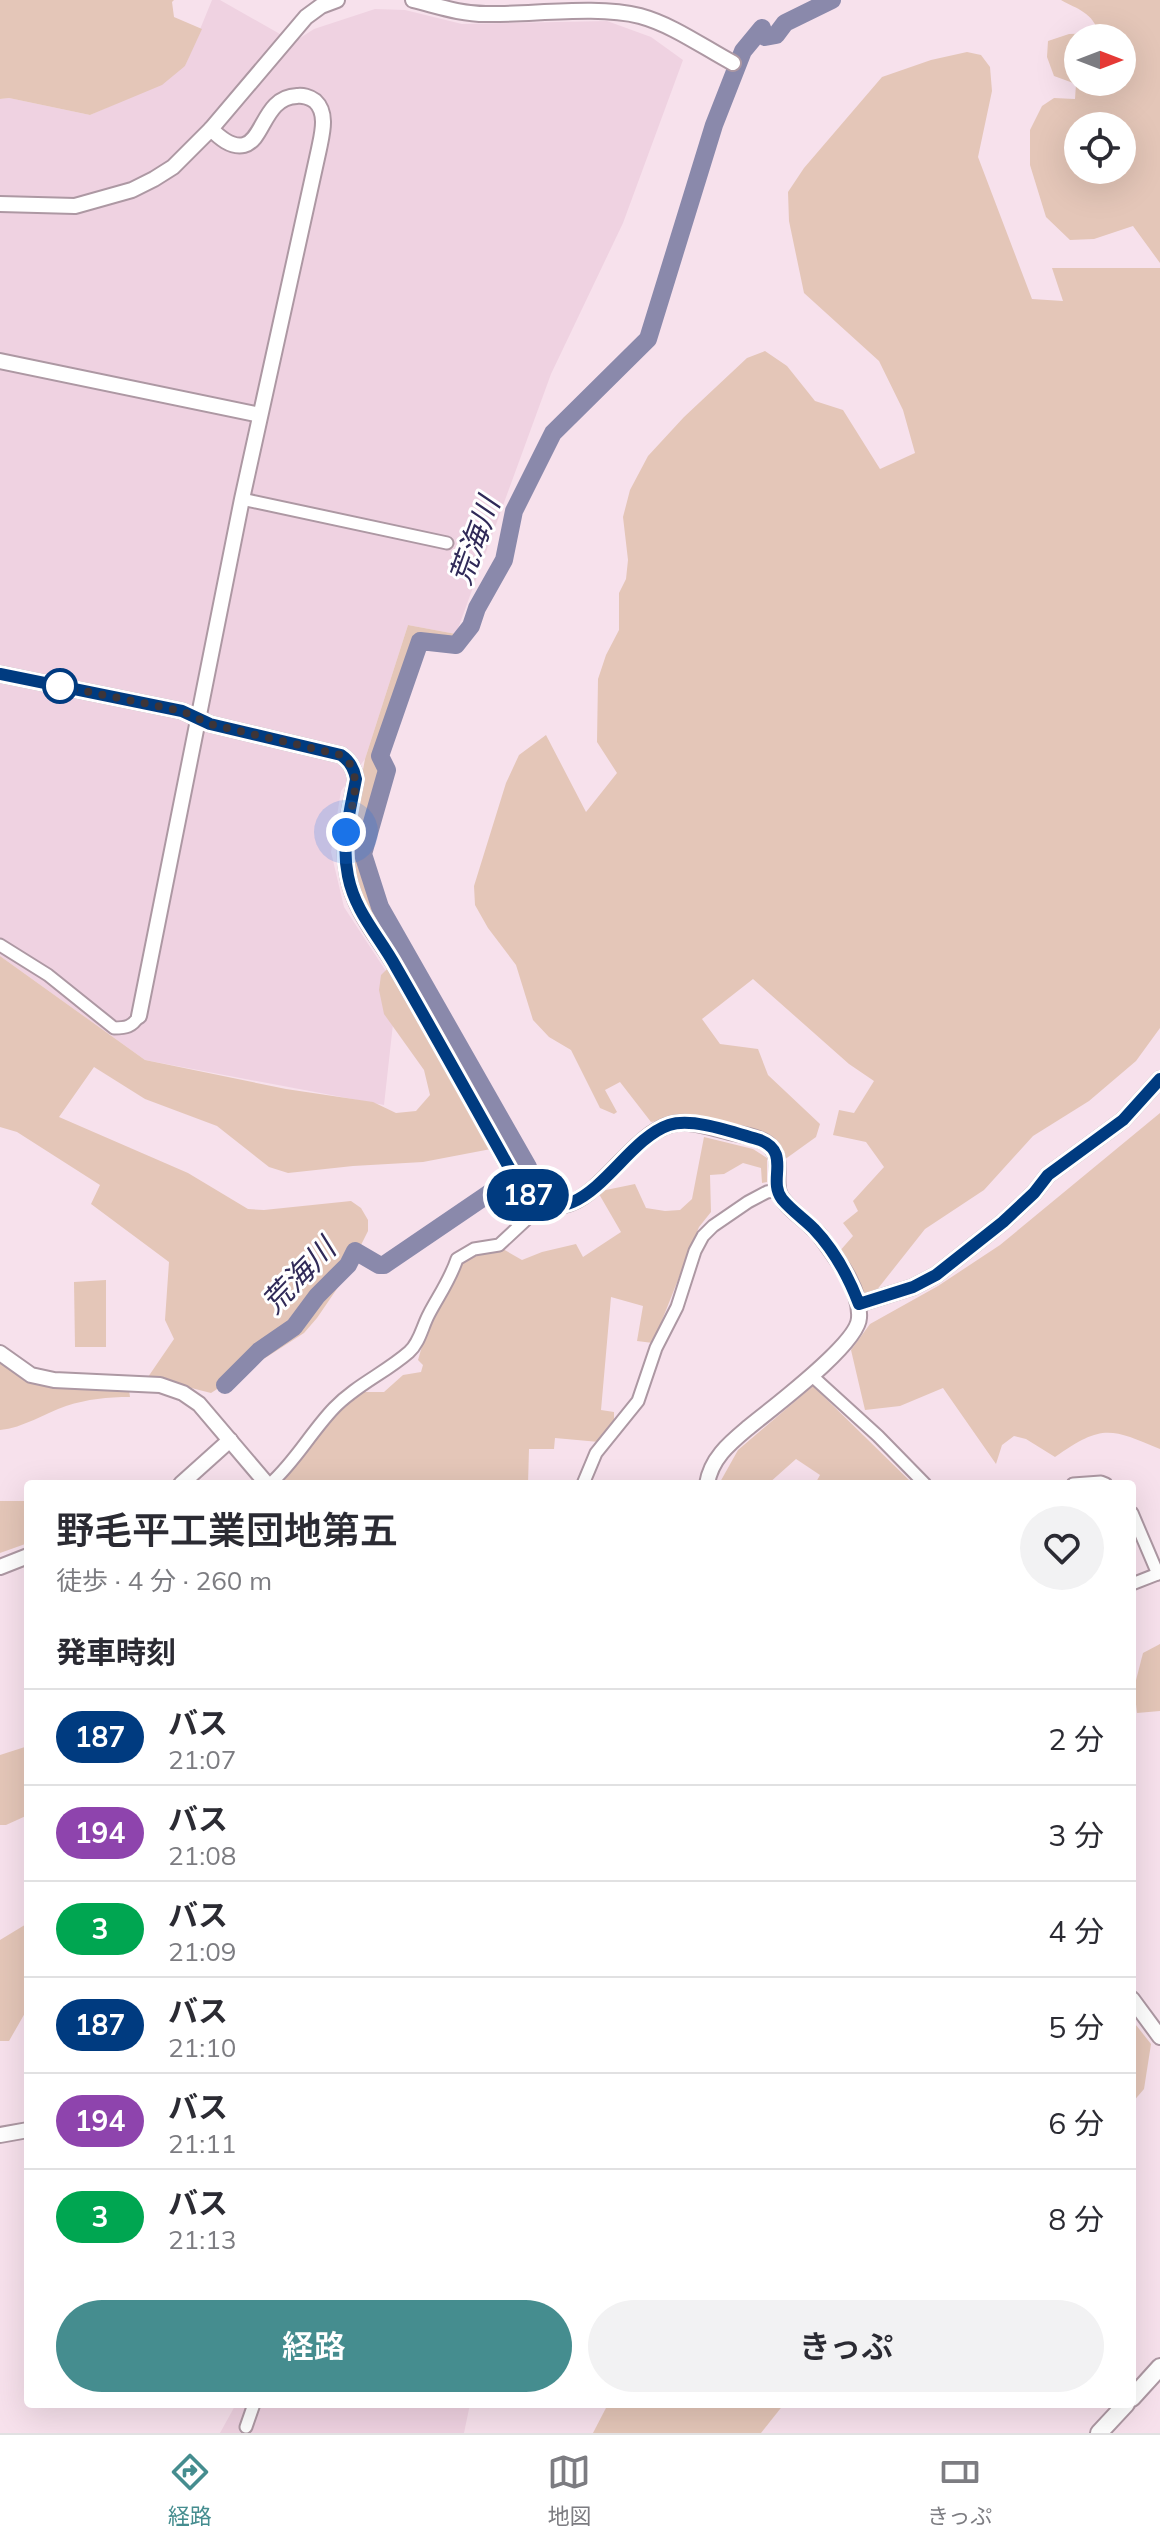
<!DOCTYPE html>
<html lang="ja">
<meta charset="utf-8">
<style>
:root{--surface:#fff;--page:#f2f2f3;--text:#2b2b33;--muted:#7c7c81;--line:#e1e1e2;--accent:#458d8f}
body{margin:0;font-family:Mulish,"Noto Sans JP",sans-serif;background:var(--page);color:var(--text);height:100vh;display:flex;flex-direction:column;font-size:30px;white-space:nowrap}
*{box-sizing:border-box;margin:0}
p{font-size:26px;color:var(--muted)}
.icon{flex:none;width:44px;height:44px;fill:none;stroke:currentColor;stroke-width:2;stroke-linecap:round;stroke-linejoin:round}
.map{position:relative;flex:1;overflow:hidden}
.sheet{position:absolute;left:24px;top:1480px;width:1112px;height:928px;display:flex;flex-direction:column;background:var(--surface);border-radius:8px;box-shadow:0 8px 32px #0002}
.sheet>*{flex:none}
.badge{padding:0 16px;border-radius:26px;font-size:28px;line-height:52px}
.needle{width:52px;rotate:90deg}
.tools{position:absolute;left:1064px;top:24px;display:grid;gap:16px}
.tools a{display:grid;place-items:center;width:72px;height:72px;border-radius:50%;background:var(--surface);box-shadow:0 8px 32px #0002;font-size:40px}
.you{position:absolute;width:40px;height:40px;margin:-20px;border:6px solid #fff;border-radius:50%;background:#1a73e8;box-shadow:0 0 0 12px #1a73e833}
.map>.badge{position:absolute;translate:-50% -50%;box-shadow:0 0 0 4px #fff}
h2{padding:0 32px;font-size:30px;line-height:72px}
.round{display:grid;place-items:center;flex:none;width:84px;height:84px;border-radius:42px;background:var(--page)}
.overview{display:flex;align-items:center;justify-content:space-between;height:136px;padding:0 32px}
h1{font-size:38px;font-weight:600;line-height:60px}
.button{display:flex;gap:16px;margin-top:auto;padding:16px 32px}
.button a{flex:1;height:92px;border-radius:48px;background:var(--accent);color:#fff;font-size:32px;font-weight:600;line-height:92px;text-align:center}
.button a+a{background:var(--page);color:var(--text)}
ul{padding:0;list-style:none}
li{display:flex;align-items:center;gap:24px;height:96px;padding:0 32px;border-top:2px solid var(--line)}
li div{flex:1}
li b{display:block;font-size:30px}
li em{font-style:normal}
li .badge{min-width:88px;font-weight:700;text-align:center}
.dock{display:flex;justify-content:space-around;align-items:center;height:112px;border-top:2px solid var(--line);background:var(--surface);font-size:22px;color:var(--muted)}
.dock a{display:grid;justify-items:center;gap:4px}
.dock .selected{color:var(--accent)}
.map>svg:first-child{display:block}
</style>
<div class="map">
<svg width="1160" height="2433" viewBox="0 0 1160 2433">
<rect width="100%" height="100%" fill="#f7e1ec"/>
<g fill="#efd2e1">
<polygon points="212,0 220,0 294,42 314,29 375,9 405,10 462,24 607,21 651,37 683,60 623,223 551,374 456,634 408,625 365,759 341,791 331,852 344,907 397,988 384,1105 145,1060 0,956 0,99 9,98 90,115 115,104 185,66"/>
<polygon points="236,2404 243,2404 259,2410 261,2404 470,2404 464,2433 220,2433"/>
</g>
<g fill="#e4c6b8" fill-rule="evenodd">
<polygon points="0,0 174,0 172,2 174,17 202,29 185,66 162,85 90,115 9,98 0,99"/>
<path d="M1061 0H1160V263L1133 226 1094 239 1070 240 1046 217 1030 165V130L1042 106 1054 98 1075 99 1076 84 1054 76 1047 57 1048 41 1069 34 1098 33C1094 13 1077 9 1061 0ZM1078 38H1122V82H1078ZM1078 126H1122V170H1078Z"/>
<polygon points="967,52 981,55 990,67 992,91 978,157 1032,299 1063,301 1052,268 1160,268 1160,1028 1136,1061 1089,1101 1033,1136 984,1190 925,1229 876,1291 865,1293 838,1253 853,1236 843,1223 858,1211 853,1201 884,1167 866,1142 833,1135 839,1110 854,1113 874,1081 849,1064 753,979 702,1019 720,1044 758,1049 768,1075 820,1124 816,1137 784,1160 780,1147 678,1117 651,1122 620,1082 605,1090 617,1112 614,1114 600,1108 571,1050 549,1037 533,1020 516,965 488,928 475,905 474,886 506,783 519,755 546,735 586,812 617,773 597,742 598,679 606,655 619,630 619,593 626,579 628,560 623,517 630,490 648,456 684,417 747,358 765,351 787,366 815,401 843,410 880,469 915,453 903,410 879,361 804,293 789,221 788,192 804,168 882,77 931,60"/>
<polygon points="408,625 456,634 453,641 417,637 376,757 383,771 360,855 376,908 493,1100 524,1166 520,1170 366,909 353,875 351,844 356,808 365,759"/>
<polygon points="0,956 145,1060 286,1089 373,1102 396,1113 416,1111 430,1095 424,1070 384,1014 379,990 381,975 388,968 491,1149 423,1162 353,1166 288,1173 269,1167 217,1126 145,1099 94,1067 59,1117 188,1173 248,1209 264,1210 351,1201 361,1208 368,1220 368,1231 345,1277 317,1318 304,1333 211,1393 148,1377 174,1339 165,1320 169,1262 91,1204 100,1185 17,1132 0,1127"/>
<path d="M1160 1113V1449C1110 1428 1102 1424 1055 1457L1026 1439 1014 1436 1002 1445 996 1464 943 1388 900 1406 865 1410 851 1350 870 1324 938 1286 1000 1245Z"/>
<polygon points="704,1137 753,1149 767,1158 767,1182 762,1183 761,1168 743,1163 724,1174 710,1175 711,1212 699,1227 653,1343 637,1341 643,1306 611,1297 601,1410 614,1412 614,1426 599,1442 555,1438 554,1449 529,1449 528,1484 280,1484 315,1436 356,1392 384,1392 403,1375 421,1372 423,1365 418,1360 427,1329 452,1285 459,1265 465,1258 484,1251 503,1249 522,1260 542,1252 576,1244 583,1257 621,1232 599,1194 601,1191 635,1184 646,1208 665,1211 680,1210 692,1199"/>
<polygon points="106,1280 106,1347 75,1347 74,1282"/>
<path d="M0 1361 15 1374 47 1385 129 1390 130 1397C107 1397 88 1399 66 1406 45 1413 23 1428 0 1430Z"/>
<polygon points="813,1386 913,1484 815,1484 820,1475 796,1459 768,1484 719,1484 738,1450"/>
<polygon points="0,1501 28,1501 28,1543 0,1553"/>
<polygon points="1160,1644 1160,1711 1137,1713 1134,1688 1143,1653"/>
<polygon points="28,1746 28,1815 6,1825 0,1825 0,1755"/>
<polygon points="28,1923 28,2013 25,2013 9,2041 0,2041 0,1940"/>
<polygon points="1132,2020 1151,2044 1144,2089 1132,2103"/>
<polygon points="608,2404 784,2404 761,2433 593,2433"/>
</g>
<g fill="none" stroke-linecap="round" stroke-linejoin="round">
<polyline stroke="#8a89ab" stroke-width="18" points="225,1385 259,1351 294,1327 317,1296 348,1265 355,1251 379,1265 384,1265 528,1167 380,907 363,854 387,770 380,756 420,641 456,645 471,626 477,608 504,560 514,511 553,433 648,339 714,125 743,51 762,28 765,37 776,35 785,23 832,0"/>
<defs>
<g id="minor">
<polyline points="242,499 447,543"/>
<path d="M0 945 48 975 114 1028C126 1028 132 1027 139 1016"/>
<polyline points="811,1375 878,1436 925,1484"/>
<path d="M270 1484C295 1462 311 1432 334 1408 356 1385 385 1373 409 1352 420 1342 422 1327 429 1314 439 1295 450 1280 457 1259L474 1249 499 1245 543 1204"/>
<polyline points="583,1484 596,1453 638,1401 656,1348 677,1307 695,1251 703,1236 713,1226 748,1202 767,1192 778,1190"/>
<polyline points="1073,1484 1101,1482 1106,1484"/>
<polyline points="1132,1513 1158,1574"/>
<polyline points="1132,1584 1160,1573"/>
<polyline points="246,2427 254,2404"/>
</g>
<g id="tertiary">
<path d="M413 0C438 6 460 14 486 14 531 15 597 5 640 16 673 25 703 47 733 63"/>
<polyline points="0,204 75,206 132,190 154,179 173,167 211,129 306,17 321,6 337,0"/>
<polyline points="0,361 260,415"/>
<path d="M0 674 182 711 210 724 341 755C350 761 354 768 356 779 350 811 341 842 348 876 355 912 378 936 396 967 438 1040 479 1113 520 1187 581 1249 618 1138 672 1124 690 1120 709 1127 726 1131 739 1135 762 1136 771 1147 783 1160 774 1178 779 1193 784 1207 811 1223 821 1237 837 1259 861 1289 859 1318 858 1344 772 1408 749 1427 730 1443 711 1458 707 1484"/>
<path d="M139 1016 242 499 319 149C322 134 328 113 315 101 310 97 302 95 297 96 264 97 264 140 244 145 231 148 219 137 211 129"/>
<polyline points="859,1304 913,1287 936,1275 1003,1222 1034,1193 1048,1175 1123,1120 1160,1079"/>
<polyline points="0,1353 31,1375 54,1380 160,1385 183,1393 199,1404 267,1484"/>
<polyline points="181,1484 230,1440"/>
<polyline points="0,1567 28,1556"/>
<polyline points="1132,1999 1160,2037"/>
<polyline points="0,2135 28,2130"/>
</g>
<g id="secondary">
<polyline points="1132,2398 1160,2367"/>
<polyline points="1099,2433 1126,2404"/>
</g>
</defs>
<use href="#minor" stroke="#ad98a3" stroke-width="15"/>
<use href="#tertiary" stroke="#ad98a3" stroke-width="18"/>
<use href="#secondary" stroke="#ad98a3" stroke-width="20"/>
<use href="#minor" stroke="#fff" stroke-width="11"/>
<use href="#tertiary" stroke="#fff" stroke-width="14"/>
<use href="#secondary" stroke="#fff" stroke-width="16"/>
</g>
<g fill="none" stroke-linecap="round" stroke-linejoin="round">
<defs>
<path id="line" d="M0 674 182 711 210 724 341 755C350 761 354 768 356 779 350 811 341 843 348 876 355 912 379 936 396 967 438 1040 479 1114 520 1187 580 1247 618 1142 669 1125 693 1117 735 1133 760 1140 792 1153 767 1180 782 1199 791 1210 804 1219 814 1229 834 1250 849 1278 859 1304L913 1287 936 1275 1003 1222 1034 1193 1048 1175 1123 1120 1160 1079"/>
</defs>
<use href="#line" stroke="#fff" stroke-width="18"/>
<use href="#line" stroke="#003b80" stroke-width="12"/>
<path stroke="#3d3539" stroke-width="8" stroke-dasharray="0 14.4" d="M60 686 182 711 210 724 341 755C366 772 351 807 346 832"/>
</g>
<circle fill="#fff" stroke="#003b80" stroke-width="4" cx="60" cy="686" r="16"/>
<g text-anchor="middle" stroke-width="6" stroke-linejoin="round" paint-order="stroke">
<g font-size="30" font-style="italic" fill="#302a58" stroke="#fff">
<text transform="translate(475 541) rotate(-70)" y="10">荒海川</text>
<text transform="translate(299 1276) rotate(-46)" y="10">荒海川</text>
</g>
</g>
</svg>
<div class="tools">
<a><svg class="needle" viewBox="-14 -14 28 28"><path d="M0-13l5 13h-10z" fill="#e53935"/><path d="M0 13l5-13h-10z" fill="#7c7c81"/></svg></a>
<a><svg class="icon" aria-label="locate" viewBox="0 0 24 24"><circle cx="12" cy="12" r="6"/><path d="M12 2v4M12 18v4M2 12h4M18 12h4"/></svg></a>
</div>
<div class="you" style="left:346px;top:832px"></div>
<b class="badge" style="left:528px;top:1195px;background:#003b80;color:#fff">187</b>
<section class="sheet">
<div class="overview"><div><h1>野毛平工業団地第五</h1><p>徒歩 · 4 分 · 260 m</p></div><a class="round"><svg class="icon" aria-label="heart" viewBox="0 0 24 24"><path d="M12 20l-8-8c-3-5 5-10 8-4 3-6 11-1 8 4z"/></svg></a></div>
<h2>発車時刻</h2>
<ul>
<li><span class="badge" style="background:#003b80;color:#fff">187</span><div><b>バス</b><p>21:07</p></div><em>2 分</em></li>
<li><span class="badge" style="background:#8e44ad;color:#fff">194</span><div><b>バス</b><p>21:08</p></div><em>3 分</em></li>
<li><span class="badge" style="background:#00a651;color:#fff">3</span><div><b>バス</b><p>21:09</p></div><em>4 分</em></li>
<li><span class="badge" style="background:#003b80;color:#fff">187</span><div><b>バス</b><p>21:10</p></div><em>5 分</em></li>
<li><span class="badge" style="background:#8e44ad;color:#fff">194</span><div><b>バス</b><p>21:11</p></div><em>6 分</em></li>
<li><span class="badge" style="background:#00a651;color:#fff">3</span><div><b>バス</b><p>21:13</p></div><em>8 分</em></li>
</ul>
<div class="button"><a>経路</a><a>きっぷ</a></div>
</section>
</div>
<nav class="dock">
<a class="selected"><svg class="icon" aria-label="directions" viewBox="0 0 24 24"><path d="M12 3l9 9-9 9-9-9zM9 14v-3h6M13 9l2 2-2 2"/></svg>経路</a>
<a><svg class="icon" aria-label="map" viewBox="0 0 24 24"><path d="M3 6l6-2 6 2 6-2v14l-6 2-6-2-6 2zM9 4v14M15 6v14"/></svg>地図</a>
<a><svg class="icon" aria-label="tickets" viewBox="0 0 24 24"><path d="M3 7h18v10H3zM15 7v10"/></svg>きっぷ</a>
</nav>
